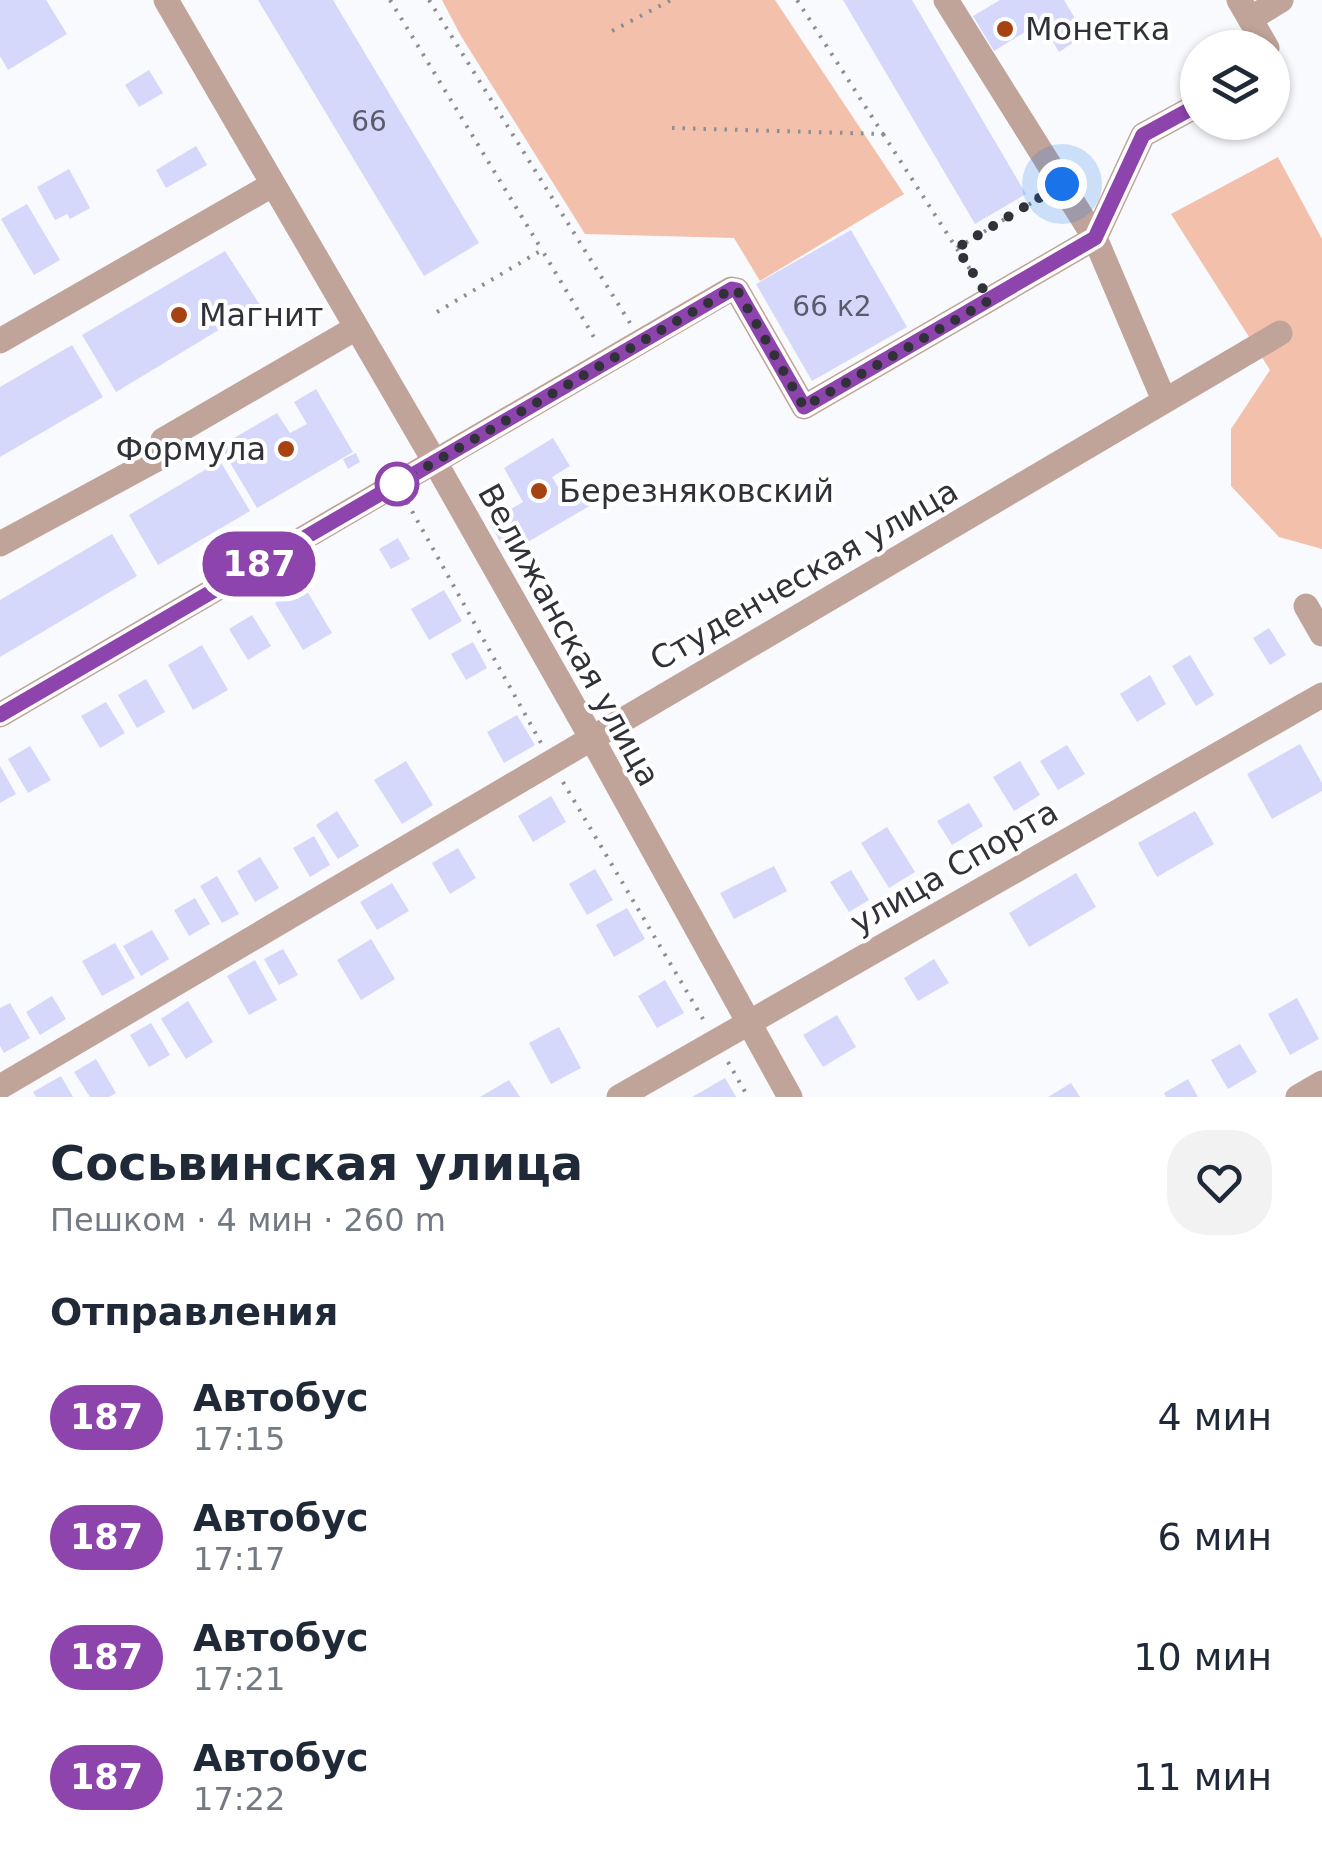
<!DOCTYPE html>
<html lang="ru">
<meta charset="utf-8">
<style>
:root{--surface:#fff;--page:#f2f2f3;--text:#1f2937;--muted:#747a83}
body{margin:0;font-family:"DejaVu Sans",sans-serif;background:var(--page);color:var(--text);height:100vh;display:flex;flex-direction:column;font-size:38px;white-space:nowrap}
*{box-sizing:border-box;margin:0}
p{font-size:32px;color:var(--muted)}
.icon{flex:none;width:55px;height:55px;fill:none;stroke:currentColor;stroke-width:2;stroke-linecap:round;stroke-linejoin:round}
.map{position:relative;height:1097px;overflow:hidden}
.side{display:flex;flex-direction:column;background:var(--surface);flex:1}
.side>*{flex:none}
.badge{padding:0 20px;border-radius:32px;font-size:35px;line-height:65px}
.controls{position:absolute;left:1180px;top:30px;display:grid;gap:20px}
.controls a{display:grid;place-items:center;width:110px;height:110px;border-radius:50%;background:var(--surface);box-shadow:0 2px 8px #0004;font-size:50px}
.you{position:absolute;width:50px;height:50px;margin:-25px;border:8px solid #fff;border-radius:50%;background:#1a73e8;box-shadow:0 0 0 15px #1a73e833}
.map>.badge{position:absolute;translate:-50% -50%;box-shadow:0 0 0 5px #fff}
h2{padding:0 50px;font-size:38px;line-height:90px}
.round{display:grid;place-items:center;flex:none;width:105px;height:105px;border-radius:40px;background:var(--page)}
.overview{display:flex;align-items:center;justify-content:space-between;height:170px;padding:0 50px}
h1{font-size:48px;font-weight:700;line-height:75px}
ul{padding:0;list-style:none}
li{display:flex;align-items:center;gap:30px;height:120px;padding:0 50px}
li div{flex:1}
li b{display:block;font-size:38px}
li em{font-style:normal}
li .badge{min-width:110px;font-weight:700;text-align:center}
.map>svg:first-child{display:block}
</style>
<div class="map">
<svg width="1322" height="1097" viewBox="0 0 1322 1097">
<rect width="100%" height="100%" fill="#f9fafe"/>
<g fill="#f3c0ac">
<polygon points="442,0 775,0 904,194 760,281 734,238 585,234 461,36"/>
<polygon points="1278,157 1322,239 1322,549 1279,537 1231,486 1231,429 1270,370 1171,214"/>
</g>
<g fill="#d5d8fb">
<polygon points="0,0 46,0 67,34 8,70 0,56"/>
<polygon points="258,0 333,0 479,243 424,276"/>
<polygon points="843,0 912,0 1026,194 975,224"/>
<polygon points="1000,0 1064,0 1085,35 1059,52 1041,22 994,51 973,16"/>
<polygon points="149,70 163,93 139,107 125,85"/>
<polygon points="196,146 207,165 166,188 156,170"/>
<polygon points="69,169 90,208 70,219 67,214 55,220 37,187"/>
<polygon points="27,204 60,260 34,275 1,219"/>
<polygon points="851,230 907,327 812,381 756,284"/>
<polygon points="225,251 260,305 116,392 82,335"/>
<polygon points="72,345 103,397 0,457 0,387"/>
<polygon points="316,389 353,452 257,508 220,446 277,413 290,433 307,424 294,402"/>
<polygon points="553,438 570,466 552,477 564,497 582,486 593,504 507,554 489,522 523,502 504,468"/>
<polygon points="356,453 360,462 348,469 343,459"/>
<polygon points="220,461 250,511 158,565 129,515"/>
<polygon points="112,534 137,576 0,657 0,600"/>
<polygon points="398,538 410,559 391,569 379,549"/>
<polygon points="304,586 332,633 303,650 275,603"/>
<polygon points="444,590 462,621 429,640 411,609"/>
<polygon points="252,615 271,646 248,660 229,629"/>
<polygon points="1269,628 1286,655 1270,665 1253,638"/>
<polygon points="473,642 487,668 466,680 451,654"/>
<polygon points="202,645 228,690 193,710 168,665"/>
<polygon points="1190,655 1214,695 1196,706 1172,666"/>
<polygon points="1150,675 1166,704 1137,722 1120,694"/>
<polygon points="146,679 165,712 137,728 118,695"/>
<polygon points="106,702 125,733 100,748 81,716"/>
<polygon points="517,715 535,745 504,763 487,732"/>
<polygon points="1300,744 1322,783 1322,791 1272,819 1247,774"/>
<polygon points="1067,745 1085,774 1058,790 1040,761"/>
<polygon points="30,746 51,780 28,793 8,759"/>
<polygon points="406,761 433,805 402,824 374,780"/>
<polygon points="1020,761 1040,795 1014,811 993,777"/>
<polygon points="0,766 16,794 0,803"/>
<polygon points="551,796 566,822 533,842 518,816"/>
<polygon points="969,803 983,826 952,845 937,821"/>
<polygon points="337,811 359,846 338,859 316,825"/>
<polygon points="1195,811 1214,844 1157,877 1138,843"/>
<polygon points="887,827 915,872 889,888 861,843"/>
<polygon points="314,836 330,865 310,877 293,848"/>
<polygon points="458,848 476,878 450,894 432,863"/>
<polygon points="260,857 279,888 255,902 237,871"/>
<polygon points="774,866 787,891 734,919 720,893"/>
<polygon points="595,869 613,900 587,915 569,884"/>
<polygon points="851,870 869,900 849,912 830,882"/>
<polygon points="1076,873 1096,907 1029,947 1009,913"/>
<polygon points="217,876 239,914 222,923 200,886"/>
<polygon points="392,883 409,911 377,930 360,902"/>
<polygon points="195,898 210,924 189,936 174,910"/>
<polygon points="627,908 645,939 614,957 596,925"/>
<polygon points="152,930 169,959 141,976 123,946"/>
<polygon points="371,939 395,979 361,1000 337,960"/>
<polygon points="115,943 135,978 102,996 82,961"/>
<polygon points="283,949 298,975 279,985 264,959"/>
<polygon points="934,959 949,983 918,1001 904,978"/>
<polygon points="255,960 277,1000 249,1015 227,976"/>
<polygon points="665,980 684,1013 657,1028 638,996"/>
<polygon points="52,996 66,1019 40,1035 26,1012"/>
<polygon points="1297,998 1319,1039 1290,1055 1268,1014"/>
<polygon points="188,1001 213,1042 186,1059 161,1019"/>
<polygon points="10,1003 30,1038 4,1053 0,1046 0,1008"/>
<polygon points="837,1015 856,1047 823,1067 803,1035"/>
<polygon points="151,1023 170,1055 149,1067 130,1035"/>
<polygon points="559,1027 581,1068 551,1084 529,1043"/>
<polygon points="1240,1044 1257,1072 1228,1089 1211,1060"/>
<polygon points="96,1059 116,1093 109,1097 90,1097 74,1072"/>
<polygon points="61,1076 73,1097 36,1097 33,1092"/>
<polygon points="725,1078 736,1097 692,1097"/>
<polygon points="1188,1079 1198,1097 1166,1097 1164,1093"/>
<polygon points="509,1080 520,1097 480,1097"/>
<polygon points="1071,1083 1080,1097 1048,1097"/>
</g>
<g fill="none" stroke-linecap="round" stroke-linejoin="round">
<g stroke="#8d8e94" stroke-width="4" stroke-dasharray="2.5 8" stroke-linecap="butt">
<polyline points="390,0 542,250"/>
<polyline points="429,0 630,323"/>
<polyline points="612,31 671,0"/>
<polyline points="672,128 883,134 797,0"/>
<polyline points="883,134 975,277"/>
<polyline points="957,248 1043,196"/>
<polyline points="437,312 542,250 595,339"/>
<polyline points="407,502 541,743"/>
<polyline points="563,782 703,1019"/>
<polyline points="728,1062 748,1097"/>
</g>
<g stroke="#c0a49a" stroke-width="25">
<polyline points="166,0 435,462 591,737 790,1097"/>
<polyline points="946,0 1095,238 1164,400"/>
<polyline points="1239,0 1267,48"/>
<polyline points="1250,19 1281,0"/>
<polyline points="0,341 272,185"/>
<polyline points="163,440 356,328"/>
<polyline points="0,544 157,459"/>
<polyline points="1306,606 1322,634"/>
<polyline points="0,715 731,289 737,290 804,407 1095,238 1143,135 1198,105"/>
<polyline points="0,1087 1280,333"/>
<polyline points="619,1097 1322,695"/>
<polyline points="1298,1097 1322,1083"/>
</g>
</g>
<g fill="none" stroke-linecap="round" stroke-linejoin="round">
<defs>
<polyline id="line" points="0,715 732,289 737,290 804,407 1095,238 1143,135 1198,105"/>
</defs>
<use href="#line" stroke="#fff" stroke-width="22"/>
<use href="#line" stroke="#8e44ad" stroke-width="15"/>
<polyline stroke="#303139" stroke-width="10" stroke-dasharray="0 18" points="397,484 732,289 737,290 804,407 990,300 957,248 1062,184"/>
</g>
<g fill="#a74312" stroke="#fff" stroke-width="4">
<circle cx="1005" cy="29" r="10"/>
<circle cx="179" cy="315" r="10"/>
<circle cx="286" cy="449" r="10"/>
<circle cx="539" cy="491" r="10"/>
</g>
<circle fill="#fff" stroke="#8e44ad" stroke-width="5" cx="397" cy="484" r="20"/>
<g text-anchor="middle" stroke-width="8" stroke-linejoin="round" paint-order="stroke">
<g font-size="28" fill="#595b6a">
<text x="369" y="131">66</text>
<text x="832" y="316">66 к2</text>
</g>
<g font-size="32" fill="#303139" stroke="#fff" text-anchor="start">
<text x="1025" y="40">Монетка</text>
<text x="199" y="326">Магнит</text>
<text x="266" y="460" text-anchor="end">Формула</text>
<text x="559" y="502">Березняковский</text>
</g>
<g font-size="32" fill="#303139" stroke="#fff">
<text transform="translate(804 575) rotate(-30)" y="11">Студенческая улица</text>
<text transform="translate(569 635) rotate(61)" y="11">Велижанская улица</text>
<text transform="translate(954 867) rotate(-30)" y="11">улица Спорта</text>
</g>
</g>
</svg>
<div class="controls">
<a><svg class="icon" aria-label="layers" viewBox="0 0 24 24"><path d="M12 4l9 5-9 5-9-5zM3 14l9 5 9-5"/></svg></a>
</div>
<div class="you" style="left:1062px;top:184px"></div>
<b class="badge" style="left:259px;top:564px;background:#8e44ad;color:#fff">187</b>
</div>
<section class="side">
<div class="overview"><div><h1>Сосьвинская улица</h1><p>Пешком · 4 мин · 260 m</p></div><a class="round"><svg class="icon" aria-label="heart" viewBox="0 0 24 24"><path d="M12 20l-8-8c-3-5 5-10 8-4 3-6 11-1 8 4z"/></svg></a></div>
<h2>Отправления</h2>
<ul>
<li><span class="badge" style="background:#8e44ad;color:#fff">187</span><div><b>Автобус</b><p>17:15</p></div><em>4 мин</em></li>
<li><span class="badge" style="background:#8e44ad;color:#fff">187</span><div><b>Автобус</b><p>17:17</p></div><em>6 мин</em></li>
<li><span class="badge" style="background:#8e44ad;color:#fff">187</span><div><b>Автобус</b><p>17:21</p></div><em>10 мин</em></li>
<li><span class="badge" style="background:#8e44ad;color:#fff">187</span><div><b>Автобус</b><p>17:22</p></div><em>11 мин</em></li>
</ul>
</section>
